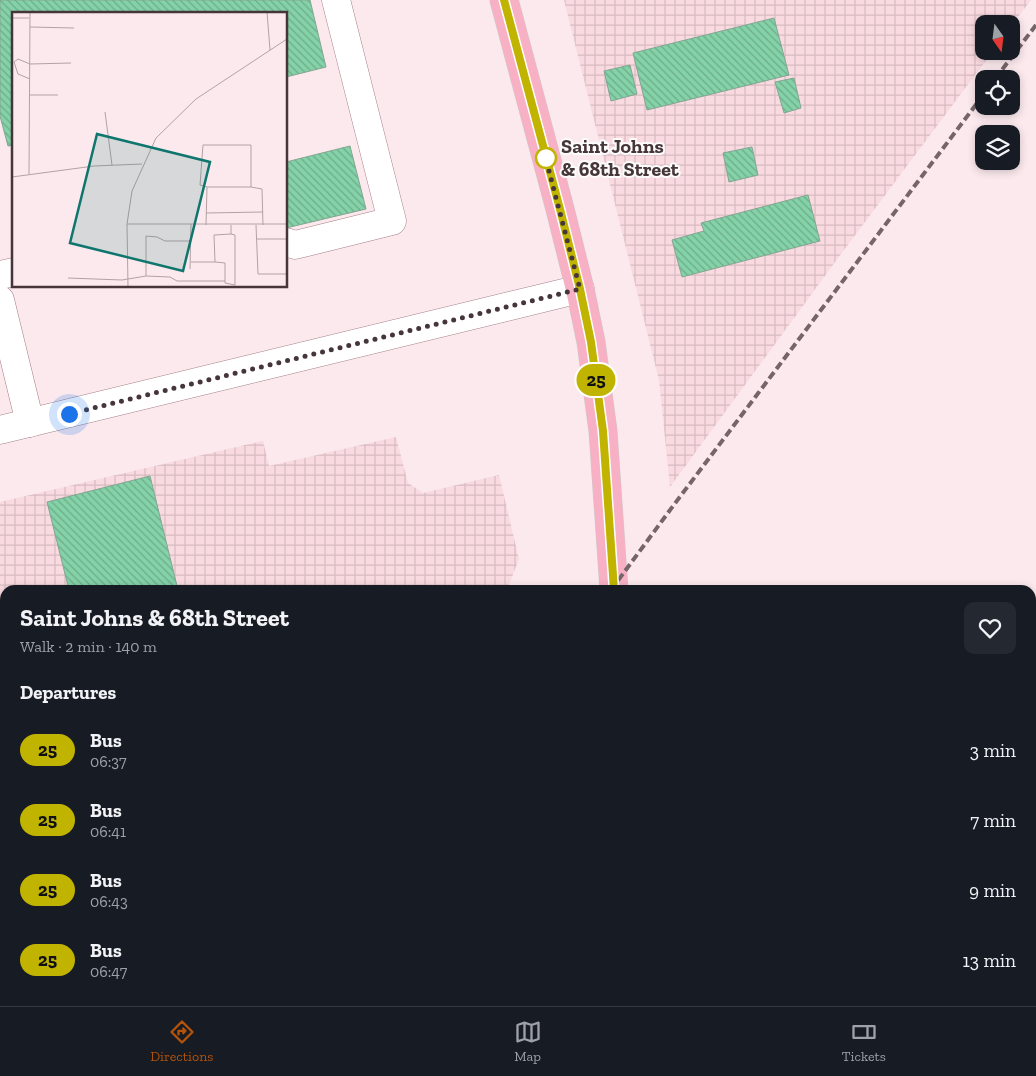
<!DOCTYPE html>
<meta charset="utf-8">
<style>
:root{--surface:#171b24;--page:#242831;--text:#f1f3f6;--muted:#9ea1a6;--line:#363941;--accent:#b45309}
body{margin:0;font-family:"Zilla Slab",serif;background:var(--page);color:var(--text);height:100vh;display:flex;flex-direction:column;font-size:19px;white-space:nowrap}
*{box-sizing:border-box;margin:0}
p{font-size:16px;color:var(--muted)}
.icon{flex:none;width:28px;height:28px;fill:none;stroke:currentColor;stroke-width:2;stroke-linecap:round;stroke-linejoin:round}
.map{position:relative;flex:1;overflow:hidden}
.drawer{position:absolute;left:0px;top:585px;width:1036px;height:421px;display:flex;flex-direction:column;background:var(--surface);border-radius:15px 15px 0 0;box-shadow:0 2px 8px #0003}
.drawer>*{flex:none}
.badge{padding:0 10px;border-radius:16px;font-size:18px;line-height:32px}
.needle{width:32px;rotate:166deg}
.fabs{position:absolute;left:975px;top:15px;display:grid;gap:10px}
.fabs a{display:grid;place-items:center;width:45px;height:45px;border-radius:10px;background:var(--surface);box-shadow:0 2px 8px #0003;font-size:25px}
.you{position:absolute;width:25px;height:25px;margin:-12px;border:4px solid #fff;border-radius:50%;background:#1a73e8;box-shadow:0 0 0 8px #1a73e833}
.map>.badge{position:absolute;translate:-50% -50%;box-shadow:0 0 0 2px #fff}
h2{padding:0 20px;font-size:19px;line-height:45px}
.round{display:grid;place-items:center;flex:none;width:52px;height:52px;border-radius:10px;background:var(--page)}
.summary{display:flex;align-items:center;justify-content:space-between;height:85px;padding:0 20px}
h1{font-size:24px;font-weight:800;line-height:38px}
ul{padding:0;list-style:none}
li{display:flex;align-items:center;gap:15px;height:70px;padding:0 20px}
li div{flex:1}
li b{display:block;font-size:19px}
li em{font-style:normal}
li .badge{min-width:55px;font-weight:700;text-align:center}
.menu{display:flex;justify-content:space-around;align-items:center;height:70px;border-top:1px solid var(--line);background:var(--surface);font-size:14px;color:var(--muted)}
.menu a{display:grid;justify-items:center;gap:2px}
.menu .current{color:var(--accent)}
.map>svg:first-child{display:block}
</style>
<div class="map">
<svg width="1036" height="1006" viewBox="0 0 1036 1006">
<defs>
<pattern id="industrial-grid" width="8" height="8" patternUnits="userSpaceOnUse" patternTransform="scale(1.25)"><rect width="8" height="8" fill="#f9dae1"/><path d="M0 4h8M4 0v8" fill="none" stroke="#d7bcc2"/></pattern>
<pattern id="building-back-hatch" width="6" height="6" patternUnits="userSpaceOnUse" patternTransform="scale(1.25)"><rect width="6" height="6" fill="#84d2a8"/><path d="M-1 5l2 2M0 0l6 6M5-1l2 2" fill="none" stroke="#6eab8a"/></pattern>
</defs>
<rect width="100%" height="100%" fill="#fbe9ed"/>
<g fill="url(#industrial-grid)">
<polygon points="564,0 1031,0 1011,26 1011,24 984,24 984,51 993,51 841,254 670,487 659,380"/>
<polygon points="396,437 408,483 423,493 499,475 519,559 507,590 5,590 5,1001 243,1001 240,1006 0,1006 0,502 263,441 269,466"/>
<polygon points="611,1001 801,1001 802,1006 609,1006"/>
</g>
<g fill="url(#building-back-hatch)" stroke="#83a591">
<polygon points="0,0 310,0 326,67 286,77 286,14 14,14 14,145 8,146 0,116"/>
<polygon points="774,18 789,75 647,110 633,53"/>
<polygon points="630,65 637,94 611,101 604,71"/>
<polygon points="794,78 801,108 784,113 775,82"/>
<polygon points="350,146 366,209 286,228 286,162"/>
<polygon points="752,147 758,175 729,182 723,153"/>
<polygon points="808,195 820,241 682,277 672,240 704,231 701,223"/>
<polygon points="150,476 178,590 69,590 47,502"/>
<polygon points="1036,829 1036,897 1031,898 1031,831"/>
</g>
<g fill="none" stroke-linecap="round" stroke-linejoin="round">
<defs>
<g id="minor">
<polyline points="286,242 295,245 392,221 336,0"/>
<polyline points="0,275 14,272"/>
<polyline points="0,300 30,423"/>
<polyline points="0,430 580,289"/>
<polyline points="1031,706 1036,704"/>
<polyline points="0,783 5,783"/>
<polyline points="82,1001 84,1006"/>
<polyline points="935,1001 938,1006"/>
</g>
<g id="major">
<polyline points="504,0 560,209 580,289 591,342 603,431 614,590"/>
<polyline points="546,1006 548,1001"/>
</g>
</defs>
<use href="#minor" stroke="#a68189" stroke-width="29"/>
<use href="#major" stroke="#cfcbcc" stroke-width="29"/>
<use href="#minor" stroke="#fff" stroke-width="28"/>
<use href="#major" stroke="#f7b0c4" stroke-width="28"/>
<g stroke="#756569" stroke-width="4" stroke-dasharray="8 4" stroke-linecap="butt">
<polyline points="995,79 1036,25"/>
<polyline points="611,590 673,506 984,94"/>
<polyline points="219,1006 221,1001"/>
<polyline points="325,1006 328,1001"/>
</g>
</g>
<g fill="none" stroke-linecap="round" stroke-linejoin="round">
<defs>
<polyline id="line" points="504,0 560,209 580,289 591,342 603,431 614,590"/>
</defs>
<use href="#line" stroke="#fff" stroke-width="11"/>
<use href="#line" stroke="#c1b400" stroke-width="8"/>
<polyline stroke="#46363a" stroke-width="5" stroke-dasharray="0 9" points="69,414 580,289 544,152 546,158"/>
</g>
<circle fill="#fff" stroke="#c1b400" stroke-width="2.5" cx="546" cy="158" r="10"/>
<g text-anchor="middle" stroke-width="4" stroke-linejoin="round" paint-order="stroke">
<g font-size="20" font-weight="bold" fill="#46363a" stroke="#fcfcfc" text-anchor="start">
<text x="561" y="153">Saint Johns<tspan x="561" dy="23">&amp; 68th Street</tspan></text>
</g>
</g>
<g transform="translate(12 12)">
<rect width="275" height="275" fill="#fbe9ed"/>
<path fill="none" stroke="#b3a1a5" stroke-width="1" d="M255 0 258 38M0 6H17M18 15 62 16M18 67 6 62 2 50 6 47 18 52 59 51M18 83H46M93 100 100 153M17 162 18 0M0 165 82 154 130 152M195 175H239M194 201 251 200M115 212H275M194 213 195 175 188 173 191 133H239V175L250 177 251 213M244 213 246 262H275M219 222 223 223V273L213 271V251L203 250 202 223 219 222V213M244 227H275M179 250H203M178 257 179 212M134 264 158 265 165 269H213M56 266 110 268 134 264V224L145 225 153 229H179M116 275 115 212 120 179 144 126 184 87 275 27"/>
<path fill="#0f766e" fill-opacity="0.15" stroke="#0f766e" stroke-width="2.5" d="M85 122 198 150 171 259 58 231Z"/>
<rect width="275" height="275" fill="none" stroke="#46363a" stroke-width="2.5"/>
</g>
</svg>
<div class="fabs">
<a><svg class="needle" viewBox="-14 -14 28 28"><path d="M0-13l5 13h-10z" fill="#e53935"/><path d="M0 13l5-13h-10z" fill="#9ea1a6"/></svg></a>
<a><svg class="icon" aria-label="locate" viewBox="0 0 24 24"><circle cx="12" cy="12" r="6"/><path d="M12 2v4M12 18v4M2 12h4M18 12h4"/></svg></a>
<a><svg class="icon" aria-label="layers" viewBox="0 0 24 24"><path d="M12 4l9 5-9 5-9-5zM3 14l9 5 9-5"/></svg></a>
</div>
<div class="you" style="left:69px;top:414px"></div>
<b class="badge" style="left:596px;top:380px;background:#c1b400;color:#111">25</b>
<section class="drawer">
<div class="summary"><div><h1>Saint Johns &amp; 68th Street</h1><p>Walk · 2 min · 140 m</p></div><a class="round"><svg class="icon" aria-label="heart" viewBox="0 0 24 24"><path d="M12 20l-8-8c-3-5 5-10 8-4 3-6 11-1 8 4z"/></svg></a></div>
<h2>Departures</h2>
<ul>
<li><span class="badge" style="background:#c1b400;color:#111">25</span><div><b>Bus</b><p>06:37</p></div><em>3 min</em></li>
<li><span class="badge" style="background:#c1b400;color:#111">25</span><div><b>Bus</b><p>06:41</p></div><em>7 min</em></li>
<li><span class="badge" style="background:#c1b400;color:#111">25</span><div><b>Bus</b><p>06:43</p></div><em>9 min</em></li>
<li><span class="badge" style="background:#c1b400;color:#111">25</span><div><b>Bus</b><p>06:47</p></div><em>13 min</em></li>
</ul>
</section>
</div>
<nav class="menu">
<a class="current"><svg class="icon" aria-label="directions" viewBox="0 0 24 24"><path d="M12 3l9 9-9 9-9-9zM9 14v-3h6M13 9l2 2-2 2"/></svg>Directions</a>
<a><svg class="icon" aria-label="map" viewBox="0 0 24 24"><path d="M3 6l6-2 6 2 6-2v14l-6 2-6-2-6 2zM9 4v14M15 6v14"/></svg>Map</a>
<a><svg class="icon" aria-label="tickets" viewBox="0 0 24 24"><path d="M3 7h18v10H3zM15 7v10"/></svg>Tickets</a>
</nav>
